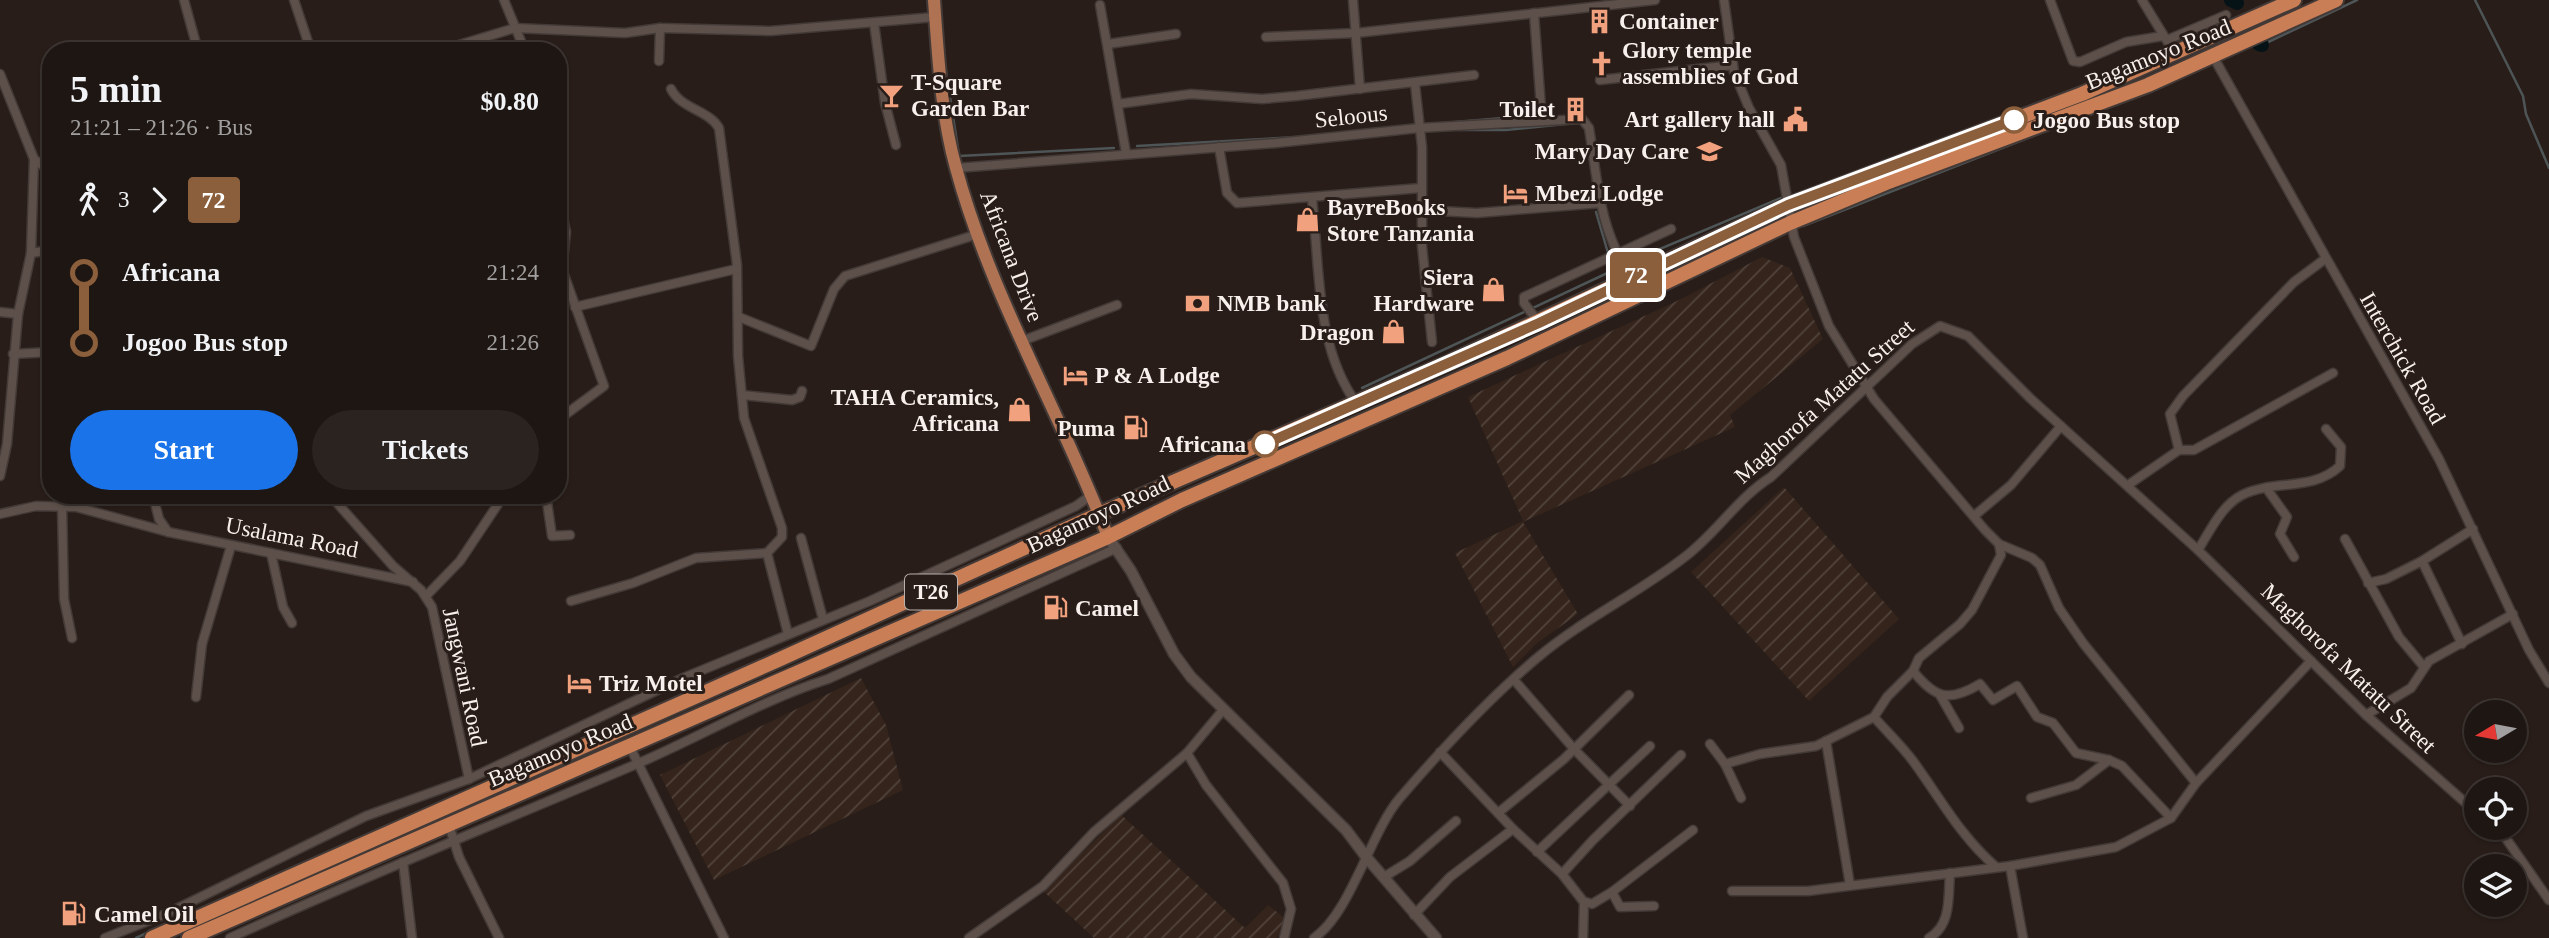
<!DOCTYPE html>
<meta charset="utf-8">
<style>
:root{--surface:#1e1612;--page:#2b2320;--text:#f1f3f6;--muted:#a19f9f;--line:#3c3532;--accent:#1a73e8}
body{margin:0;font-family:Georgia,serif;background:var(--page);color:var(--text);height:100vh;display:flex;flex-direction:column;font-size:26px;white-space:nowrap}
*{box-sizing:border-box;margin:0}
p{font-size:23px;color:var(--muted)}
.icon{flex:none;width:38px;height:38px;fill:none;stroke:currentColor;stroke-width:2;stroke-linecap:round;stroke-linejoin:round}
.map{position:relative;flex:1;overflow:hidden}
.drawer{position:absolute;left:42px;top:42px;width:525px;height:462px;display:flex;flex-direction:column;background:var(--surface);border-radius:28px;box-shadow:0 2px 5px #0004,0 0 0 2px var(--line)}
.drawer>*{flex:none}
.badge{padding:0 14px;border-radius:5px;font-size:24px;line-height:46px}
.needle{width:46px;rotate:260deg}
.fabs{position:absolute;left:2464px;top:700px;display:grid;gap:14px}
.fabs a{display:grid;place-items:center;width:63px;height:63px;border-radius:50%;background:var(--surface);box-shadow:0 2px 5px #0004,0 0 0 2px var(--line);font-size:35px}
.map>.badge{position:absolute;translate:-50% -50%;box-shadow:0 0 0 4px #fff}
.legs{display:flex;align-items:center;gap:10px;height:77px;padding:0 28px;font-size:23px}
.legs p{margin-inline-start:auto}
.overview{display:flex;align-items:center;justify-content:space-between;height:119px;padding:0 28px}
h1{font-size:38px;font-weight:700;line-height:52px}
.action{display:flex;gap:14px;margin-top:auto;padding:14px 28px}
.action a{flex:1;height:80px;border-radius:42px;background:var(--accent);color:#fff;font-size:28px;font-weight:700;line-height:80px;text-align:center}
.action a+a{background:var(--page);color:var(--text)}
ul{padding:0 28px;list-style:none}
li{display:flex;align-items:center;gap:24px;height:70px;font-size:26px}
li i{display:grid;place-items:center;width:10px;height:100%;margin:0 9px;background:currentColor}
li i::after{content:'';width:18px;height:18px;margin:-9px;border:5px solid;border-radius:50%;background:var(--surface)}
li p{margin-inline-start:auto}
li:first-child i{background:linear-gradient(#0000 50%,currentColor 0)}
li:last-child i{background:linear-gradient(currentColor 50%,#0000 0)}
.map>svg:first-child{display:block}
</style>
<div class="map">
<svg width="2549" height="938" viewBox="0 0 2549 938">
<defs>
<pattern id="industrial-furrows" width="10" height="10" patternUnits="userSpaceOnUse" patternTransform="scale(1.75)"><rect width="10" height="10" fill="#34241b"/><path d="M-1 1l2-2M0 10L10 0M9 11l2-2" fill="none" stroke="#52443c"/></pattern>
</defs>
<rect width="100%" height="100%" fill="#281d18"/>
<g fill="url(#industrial-furrows)">
<polygon points="1762,257 1790,268 1823,339 1730,415 1735,427 1523,522 1578,614 1537,643 1513,667 1455,553 1523,521 1468,397 1677,301"/>
<polygon points="1784,487 1899,619 1809,701 1691,572"/>
<polygon points="861,678 886,725 903,790 714,880 660,775"/>
<polygon points="1117,811 1245,928 1268,905 1287,920 1277,938 1094,938 1043,891 1119,817"/>
</g>
<g fill="none" stroke-linecap="round" stroke-linejoin="round">
<g stroke="#4e5557" stroke-width="2.5">
<polyline points="2475,0 2523,96 2526,114 2549,168"/>
<polyline points="2262,45 2357,0"/>
<polyline points="945,65 959,155"/>
<polyline points="1455,122 1515,117"/>
<polyline points="1458,130 1506,130 1566,124"/>
<polyline points="1137,146 1299,137"/>
<polyline points="959,156 1114,148"/>
<polyline points="1593,181 1595,202"/>
<polyline points="1596,212 1608,253"/>
<polyline points="1803,226 2084,116"/>
<polyline points="1629,262 1781,198"/>
<polyline points="1362,388 1616,269"/>
<polyline points="646,711 746,667"/>
<polyline points="302,864 376,831"/>
<polyline points="136,938 149,932"/>
</g>
<g stroke="#051317" stroke-width="14">
<polyline points="2231,0 2237,3"/>
<polyline points="2259,44 2262,45"/>
</g>
<defs>
<g id="minor">
<polyline points="184,0 198,51"/>
<polyline points="294,0 311,51"/>
<polyline points="504,0 525,51"/>
<polyline points="1353,0 1360,89"/>
<polyline points="1724,0 1734,72 1749,108 1781,165 1794,237 1829,326 1874,399 1985,530 1999,544 2032,558 2040,565 2059,608 2083,643 2196,783"/>
<polyline points="2050,0 2073,61 2080,62 2126,42 2163,36"/>
<polyline points="2142,0 2175,54"/>
<polyline points="1100,5 1126,153"/>
<polyline points="1534,13 1542,121"/>
<polyline points="874,23 885,103 896,145"/>
<polyline points="1266,37 1356,33 1655,0"/>
<polyline points="2167,40 2226,15"/>
<polyline points="1108,44 1176,34"/>
<polyline points="439,51 515,28 625,33 660,28 770,31 935,17"/>
<polyline points="2214,58 2439,459 2529,650 2549,683"/>
<polyline points="659,61 660,28"/>
<polyline points="0,74 34,159 51,172"/>
<polyline points="1600,80 1733,65"/>
<polyline points="1415,84 1422,147 1422,246 1432,342"/>
<path d="M671 89C681 109 709 110 719 128L737 265 738 356 744 418 782 528V537L767 553 788 634"/>
<polyline points="1118,104 1191,94 1262,99 1296,96 1474,75"/>
<polyline points="1219,147 1227,193 1237,203 1421,188"/>
<path d="M956 168 1276 143 1419 128 1582 119 1589 128C1598 183 1599 229 1631 277"/>
<polyline points="558,196 566,232 562,269 604,386 558,420"/>
<path d="M1312 199C1320 266 1315 348 1357 404"/>
<polyline points="1421,210 1477,213 1601,203"/>
<polyline points="31,253 51,250"/>
<polyline points="575,307 736,269"/>
<polyline points="0,312 18,314"/>
<polyline points="739,317 811,346 834,289 845,276 978,234"/>
<polyline points="1539,323 1524,303 1524,297 1671,229"/>
<polyline points="1022,341 1117,305"/>
<polyline points="13,354 51,352"/>
<polyline points="742,395 792,400 800,397 802,391"/>
<polyline points="2179,450 2194,450 2333,373"/>
<polyline points="0,476 7,444 18,314 31,253 34,159"/>
<polyline points="2128,485 2179,450 2170,414 2183,396 2294,282 2325,259"/>
<polyline points="2267,489 2287,517 2280,534 2294,557"/>
<polyline points="153,495 159,519 168,532"/>
<polyline points="330,495 393,566 421,590 432,607 469,779"/>
<polyline points="546,495 552,536 570,535"/>
<polyline points="62,506 64,599 72,638"/>
<polyline points="0,514 36,506 76,507 168,532 413,582"/>
<polyline points="1974,516 2011,485 2061,426"/>
<polyline points="801,538 823,619"/>
<polyline points="2345,539 2399,637 2424,667"/>
<path d="M2198 550C2210 531 2222 505 2242 495 2274 479 2312 492 2340 466L2341 447 2326 429"/>
<polyline points="271,553 283,607 292,623"/>
<polyline points="2368,583 2386,579 2422,561"/>
<polyline points="426,596 460,561 504,495"/>
<polyline points="571,601 633,583 696,558 767,553"/>
<polyline points="2462,644 2422,561 2473,529"/>
<path d="M1913 671C1935 698 1948 703 1980 684L1993 700 2017 686 2037 717 2053 723 2076 753 2109 760 2122 766 2171 818"/>
<polyline points="1515,681 1574,749 1630,806"/>
<polyline points="1940,695 1959,728"/>
<polyline points="196,697 202,644 231,546"/>
<polyline points="2366,715 2411,688 2429,661 2513,614"/>
<path d="M1874 717C1887 732 1901 745 1913 761 1940 798 1961 837 1996 867"/>
<polyline points="1826,741 1850,885"/>
<polyline points="1710,744 1725,764 1741,798"/>
<polyline points="629,745 724,938"/>
<polyline points="1440,752 1513,829 1562,874 1583,901 1592,904 1612,892"/>
<polyline points="1187,753 1206,785 1283,883 1291,909 1284,938"/>
<polyline points="1725,764 1760,754 1816,746 1874,717 1887,697 1913,671 1919,658 1960,624 1972,610 2001,555 1999,544"/>
<polyline points="2031,798 2076,785 2109,760"/>
<polyline points="1498,813 1564,759 1629,695"/>
<polyline points="448,822 459,857 499,938"/>
<polyline points="2494,828 2505,837 2549,900"/>
<polyline points="1537,852 1650,746"/>
<polyline points="403,862 412,938"/>
<polyline points="2010,866 2023,938"/>
<polyline points="1562,874 1593,840 1681,755"/>
<polyline points="1384,877 1410,861 1456,821"/>
<polyline points="1732,891 1808,891 2010,866 2116,847 2171,818 2196,783 2311,661"/>
<polyline points="1654,906 1620,907 1612,892 1693,830"/>
<polyline points="1414,915 1450,877 1513,829"/>
<polyline points="105,938 168,913 366,816 469,779 683,678 870,601 1076,506 1090,496"/>
<path d="M230 938C365 876 503 821 639 763 702 736 762 700 828 679L1117 548"/>
<polyline points="969,938 1043,886 1094,832 1187,753 1223,710"/>
<path d="M1314 938C1350 914 1370 834 1399 799 1442 749 1487 700 1537 658 1583 619 1639 593 1686 556 1717 532 1739 497 1771 477L1912 344 1940 326 1968 336 2031 399 2198 550 2366 715 2476 812"/>
<polyline points="1583,938 1584,902"/>
<path d="M1929 938C1952 925 1948 896 1950 873"/>
</g>
<polyline id="tertiary" points="1108,537 1131,571 1174,654 1191,677 1346,830 1367,858 1436,938"/>
<path id="primary" d="M934 0C938 55 941 115 956 168 991 297 1061 413 1108 537"/>
<g id="trunk">
<polyline points="152,938 778,660 1099,514 1450,362 1788,205 2082,94 2294,0"/>
<polyline points="189,938 1108,537 1182,500 1507,358 1790,223 1886,183 2148,85 2336,0"/>
</g>
</defs>
<use href="#minor" stroke="#433a37" stroke-width="11"/>
<use href="#tertiary" stroke="#433a37" stroke-width="13"/>
<use href="#primary" stroke="#433a37" stroke-width="16"/>
<use href="#trunk" stroke="#433a37" stroke-width="18"/>
<use href="#minor" stroke="#5d504a" stroke-width="8"/>
<use href="#tertiary" stroke="#5d504a" stroke-width="10"/>
<use href="#primary" stroke="#af7253" stroke-width="12"/>
<use href="#trunk" stroke="#ca7e56" stroke-width="14"/>
</g>
<g fill="none" stroke-linecap="round" stroke-linejoin="round">
<defs>
<polyline id="line-1" points="1265,444 1539,323 1788,205 2014,120"/>
</defs>
<use href="#line-1" stroke="#fff" stroke-width="16"/>
<use href="#line-1" stroke="#8b5e3c" stroke-width="10"/>
</g>
<defs>
<symbol id="building-bare" viewBox="-9 -9 18 18"><path d="M-4-6H4V6H1V3H-1V6H-4ZM-2.5-4.3h1.7v1.8h-1.7ZM.8-4.3h1.7v1.8H.8ZM-2.5-1h1.7V.8h-1.7ZM.8-1h1.7V.8H.8Z" fill="#f2a17e" stroke="#281d18" stroke-width="2.5" paint-order="stroke"/></symbol>
<symbol id="church-bare" viewBox="-9 -9 18 18"><path d="M-1.2-6h2.4v3.5h3.3v2.4h-3.3V6h-2.4V-.1h-3.3v-2.4h3.3Z" fill="#f2a17e" stroke="#281d18" stroke-width="2.5" paint-order="stroke"/></symbol>
<symbol id="bar-bare" viewBox="-9 -9 18 18"><path d="M-6-5H6L.8 .8V4.5H3.5V6h-7V4.5H-.8V.8Z" fill="#f2a17e" stroke="#281d18" stroke-width="2.5" paint-order="stroke"/></symbol>
<symbol id="civic-bare" viewBox="-9 -9 18 18"><path d="M-.6-6.5H3V-4.5H.6V-3L4-1V1h2V6H-6V1h2V-1L-.6-3ZM-1.2 2.5V6h2.4V2.5Z" fill="#f2a17e" stroke="#281d18" stroke-width="2.5" paint-order="stroke"/></symbol>
<symbol id="school-bare" viewBox="-9 -9 18 18"><path d="M0-5L7-2L0 1L-7-2ZM-4 1L0 2.5L4 1V4Q0 6-4 4Z" fill="#f2a17e" stroke="#281d18" stroke-width="2.5" paint-order="stroke"/></symbol>
<symbol id="hotel-bare" viewBox="-9 -9 18 18"><path d="M-6-4.5h1.5V1H6V5H4.5V3h-9V5H-6ZM-4 0a1.8 1.8 0 1 1 3.6 0ZM.5 0V-2.5h3Q6-2.5 6 0Z" fill="#f2a17e" stroke="#281d18" stroke-width="2.5" paint-order="stroke"/></symbol>
<symbol id="shop-bare" viewBox="-9 -9 18 18"><path d="M-5-2.5h2.3a2.7 3.5 0 0 1 5.4 0H5L5.5 6h-11ZM-1.5-2.5h3a1.5 2.3 0 0 0-3 0Z" fill="#f2a17e" stroke="#281d18" stroke-width="2.5" paint-order="stroke"/></symbol>
<symbol id="bank-bare" viewBox="-9 -9 18 18"><path d="M-6-4H6V4H-6ZM0-2.3a2.3 2.3 0 1 0 0 4.6a2.3 2.3 0 1 0 0-4.6Z" fill="#f2a17e" stroke="#281d18" stroke-width="2.5" paint-order="stroke"/></symbol>
<symbol id="fuel-bare" viewBox="-9 -9 18 18"><path d="M-5.5-6h7V0h2V4h1.3V-2.5L3-4.5l.8-.8L6-3V5H2.5V1h-1V6h-7ZM-4.2-4.7v3.2H.2V-4.7Z" fill="#f2a17e" stroke="#281d18" stroke-width="2.5" paint-order="stroke"/></symbol>
</defs>
<g fill-rule="evenodd">
<use href="#building-bare" x="1582" y="4" width="35" height="35"/>
<use href="#church-bare" x="1584" y="46" width="35" height="35"/>
<use href="#bar-bare" x="874" y="78" width="35" height="35"/>
<use href="#building-bare" x="1558" y="92" width="35" height="35"/>
<use href="#civic-bare" x="1778" y="102" width="35" height="35"/>
<use href="#school-bare" x="1692" y="134" width="35" height="35"/>
<use href="#hotel-bare" x="1498" y="176" width="35" height="35"/>
<use href="#shop-bare" x="1290" y="202" width="35" height="35"/>
<use href="#shop-bare" x="1476" y="272" width="35" height="35"/>
<use href="#bank-bare" x="1180" y="286" width="35" height="35"/>
<use href="#shop-bare" x="1376" y="314" width="35" height="35"/>
<use href="#hotel-bare" x="1058" y="358" width="35" height="35"/>
<use href="#shop-bare" x="1002" y="392" width="35" height="35"/>
<use href="#fuel-bare" x="1118" y="410" width="35" height="35"/>
<use href="#fuel-bare" x="1038" y="590" width="35" height="35"/>
<use href="#hotel-bare" x="562" y="666" width="35" height="35"/>
<use href="#fuel-bare" x="56" y="896" width="35" height="35"/>
</g>
<g fill="#fff" stroke="#8b5e3c" stroke-width="3.5">
<circle cx="2014" cy="120" r="12"/>
<circle cx="1265" cy="444" r="12"/>
</g>
<g text-anchor="middle" stroke-width="6" stroke-linejoin="round" paint-order="stroke">
<rect fill="#281d18" stroke="#bab1ac" stroke-width="2" x="905" y="574.5" width="52" height="35" rx="5"/>
<g font-size="21" font-weight="bold" fill="#f8f0ec">
<text x="931" y="599">T26</text>
</g>
<g font-size="23" font-weight="bold" fill="#f8f0ec" stroke="#281d18" text-anchor="start">
<text x="1619" y="29">Container</text>
<text x="1622" y="58">Glory temple<tspan x="1622" dy="26">assemblies of God</tspan></text>
<text x="911" y="90">T-Square<tspan x="911" dy="26">Garden Bar</tspan></text>
<text x="1555" y="117" text-anchor="end">Toilet</text>
<text x="1775" y="127" text-anchor="end">Art gallery hall</text>
<text x="1689" y="159" text-anchor="end">Mary Day Care</text>
<text x="1535" y="201">Mbezi Lodge</text>
<text x="1327" y="215">BayreBooks<tspan x="1327" dy="26">Store Tanzania</tspan></text>
<text x="1474" y="285" text-anchor="end">Siera<tspan x="1474" dy="26">Hardware</tspan></text>
<text x="1217" y="311">NMB bank</text>
<text x="1374" y="340" text-anchor="end">Dragon</text>
<text x="1095" y="383">P &amp; A Lodge</text>
<text x="999" y="405" text-anchor="end">TAHA Ceramics,<tspan x="999" dy="26">Africana</tspan></text>
<text x="1115" y="436" text-anchor="end">Puma</text>
<text x="1075" y="616">Camel</text>
<text x="599" y="691">Triz Motel</text>
<text x="94" y="922">Camel Oil</text>
</g>
<g font-size="23" fill="#f8f0ec" stroke="#281d18">
<text transform="translate(2158 54) rotate(-22)" y="8">Bagamoyo Road</text>
<text transform="translate(1351 116) rotate(-6)" y="8">Seloous</text>
<text transform="translate(1012 256) rotate(69)" y="8">Africana Drive</text>
<text transform="translate(2403 358) rotate(60)" y="8">Interchick Road</text>
<text transform="translate(1824 401) rotate(-42)" y="8">Maghorofa Matatu Street</text>
<text transform="translate(1098 514) rotate(-25)" y="8">Bagamoyo Road</text>
<text transform="translate(292 537) rotate(11)" y="8">Usalama Road</text>
<text transform="translate(2349 668) rotate(44)" y="8">Maghorofa Matatu Street</text>
<text transform="translate(465 677) rotate(78)" y="8">Jangwani Road</text>
<text transform="translate(560 750) rotate(-23)" y="8">Bagamoyo Road</text>
</g>
<g font-size="23" font-weight="bold" fill="#f8f0ec" stroke="#281d18" text-anchor="start">
<text x="2033" y="128">Jogoo Bus stop</text>
<text x="1246" y="452" text-anchor="end">Africana</text>
</g>
</g>
</svg>
<div class="fabs">
<a><svg class="needle" viewBox="-14 -14 28 28"><path d="M0-13l5 13h-10z" fill="#e53935"/><path d="M0 13l5-13h-10z" fill="#a19f9f"/></svg></a>
<a><svg class="icon" aria-label="locate" viewBox="0 0 24 24"><circle cx="12" cy="12" r="6"/><path d="M12 2v4M12 18v4M2 12h4M18 12h4"/></svg></a>
<a><svg class="icon" aria-label="layers" viewBox="0 0 24 24"><path d="M12 4l9 5-9 5-9-5zM3 14l9 5 9-5"/></svg></a>
</div>
<b class="badge" style="left:1636px;top:275px;background:#8b5e3c;color:#fff">72</b>
<section class="drawer">
<div class="overview"><div><h1>5 min</h1><p>21:21 – 21:26 · Bus</p></div><b>$0.80</b></div>
<div class="legs"><svg class="icon" aria-label="walk" viewBox="0 0 24 24"><circle cx="13" cy="4" r="2"/><path d="M13 8l-2 6 4 7M11 14l-3 7M7 12l3-4h3l4 4"/></svg>3<svg class="icon" aria-label="forward" viewBox="0 0 24 24"><path d="M9 5l7 7-7 7"/></svg><b class="badge" style="background:#8b5e3c;color:#fff">72</b></div>
<ul>
<li><i style="color:#8b5e3c"></i><b>Africana</b><p>21:24</p></li>
<li><i style="color:#8b5e3c"></i><b>Jogoo Bus stop</b><p>21:26</p></li>
</ul>
<div class="action"><a>Start</a><a>Tickets</a></div>
</section>
</div>
